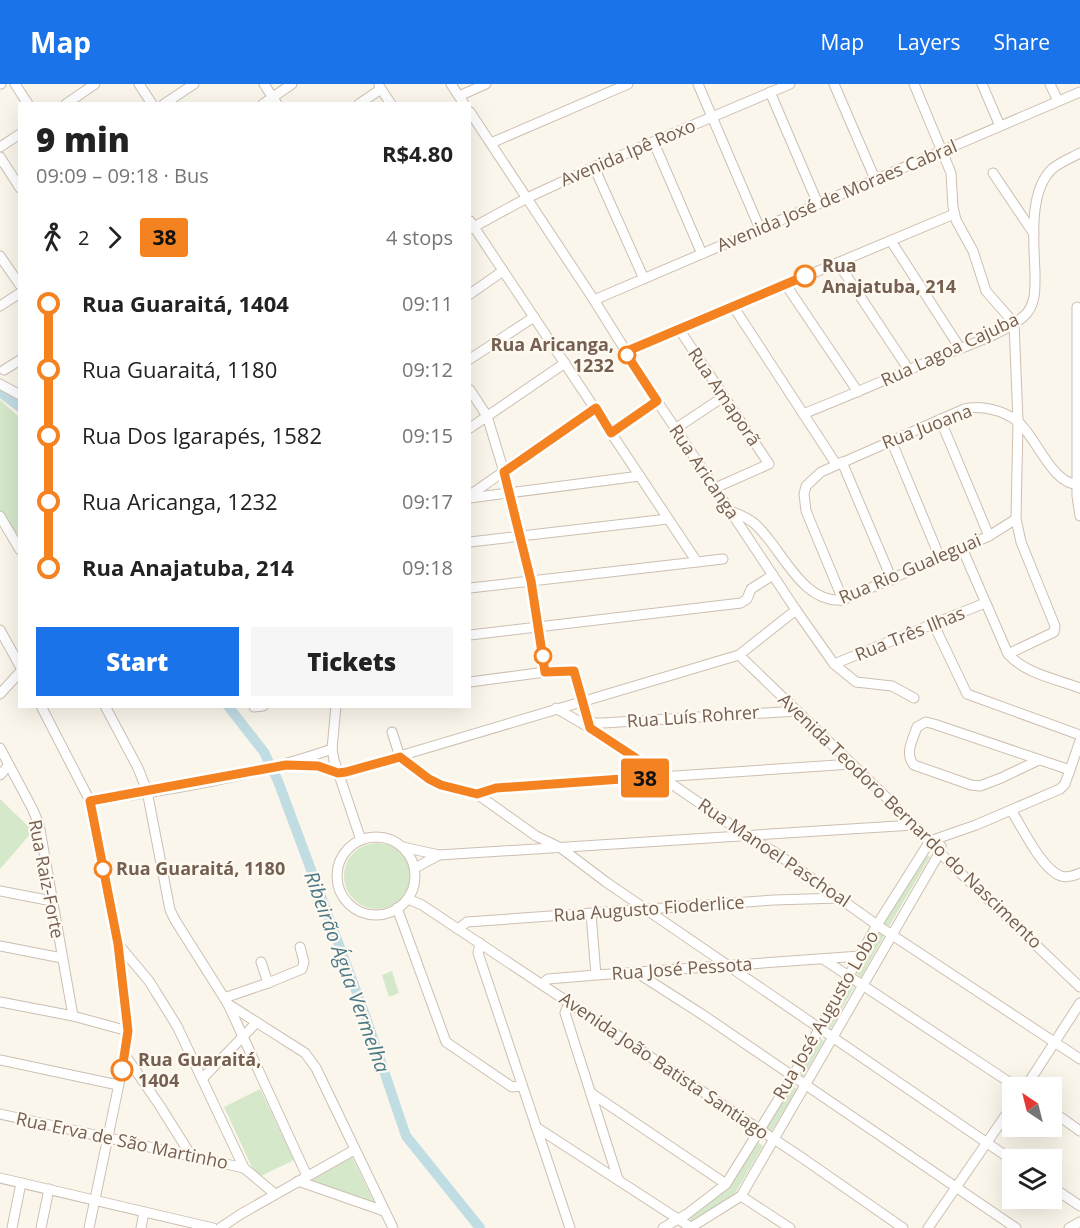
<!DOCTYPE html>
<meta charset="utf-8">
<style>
:root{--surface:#fff;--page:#f6f6f6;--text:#222;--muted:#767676;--accent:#1a73e8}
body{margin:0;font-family:"Open Sans",sans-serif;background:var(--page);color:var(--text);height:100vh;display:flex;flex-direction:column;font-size:22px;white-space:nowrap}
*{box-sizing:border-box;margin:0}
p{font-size:20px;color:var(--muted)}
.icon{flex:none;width:33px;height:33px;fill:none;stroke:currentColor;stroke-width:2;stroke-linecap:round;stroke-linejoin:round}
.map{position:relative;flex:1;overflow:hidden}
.panel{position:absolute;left:18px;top:18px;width:453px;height:606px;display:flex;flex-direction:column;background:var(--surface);border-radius:0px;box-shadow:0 6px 24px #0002}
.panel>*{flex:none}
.badge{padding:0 12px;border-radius:4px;font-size:21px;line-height:39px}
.needle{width:39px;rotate:325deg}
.buttons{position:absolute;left:1002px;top:993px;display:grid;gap:12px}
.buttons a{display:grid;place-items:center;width:60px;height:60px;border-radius:0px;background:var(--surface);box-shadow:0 6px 24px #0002;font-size:30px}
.map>.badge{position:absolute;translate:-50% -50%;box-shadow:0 0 0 3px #fff}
.legs{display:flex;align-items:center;gap:9px;height:66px;padding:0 18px;font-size:20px}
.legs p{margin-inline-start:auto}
.summary{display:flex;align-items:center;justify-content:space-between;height:102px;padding:0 18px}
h1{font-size:33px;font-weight:800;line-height:45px}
.primary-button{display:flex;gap:12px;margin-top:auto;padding:12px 18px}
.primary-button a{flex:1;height:69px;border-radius:0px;background:var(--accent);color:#fff;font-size:24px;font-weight:800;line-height:69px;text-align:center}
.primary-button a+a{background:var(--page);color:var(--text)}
ul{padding:0 18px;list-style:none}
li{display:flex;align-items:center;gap:21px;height:66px;font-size:22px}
li i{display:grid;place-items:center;width:9px;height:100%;margin:0 8px;background:currentColor}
li i::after{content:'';width:15px;height:15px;margin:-8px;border:4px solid;border-radius:50%;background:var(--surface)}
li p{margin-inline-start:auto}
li:first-child i{background:linear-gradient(#0000 50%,currentColor 0)}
li:last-child i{background:linear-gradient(currentColor 50%,#0000 0)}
header{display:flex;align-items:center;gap:36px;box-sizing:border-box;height:84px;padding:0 30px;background:var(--accent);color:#fff}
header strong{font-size:28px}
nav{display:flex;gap:33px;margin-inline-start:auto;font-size:21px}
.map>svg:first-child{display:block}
</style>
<header>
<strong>Map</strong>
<nav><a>Map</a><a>Layers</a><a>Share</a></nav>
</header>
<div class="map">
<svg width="1080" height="1144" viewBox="0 0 1080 1144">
<rect width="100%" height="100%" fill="#fbf6eb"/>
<g fill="#d5e8ca">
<polygon points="0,316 19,333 19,458 0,428"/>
<polygon points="0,715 33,747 0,785"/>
<circle cx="377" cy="792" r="33"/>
<polygon points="924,770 930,773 889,842 883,839"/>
<polygon points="878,848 884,852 861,893 854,887"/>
<polygon points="392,887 399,909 389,913 382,891"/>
<polygon points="851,898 854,903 830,946 823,940 847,899"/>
<polygon points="818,952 824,957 802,994 796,989"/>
<polygon points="790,1000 797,1005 771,1048 765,1043"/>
<polygon points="260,1005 294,1076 257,1094 224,1023"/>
<polygon points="756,1057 763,1062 734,1111 695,1139 686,1133 727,1106"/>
<polygon points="352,1073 374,1118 310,1097"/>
</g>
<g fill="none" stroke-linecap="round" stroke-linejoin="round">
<g stroke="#c1dde4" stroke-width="10">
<polyline points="0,308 20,323"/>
<polyline points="228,622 264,668 278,697 365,931 406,1052 480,1144"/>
</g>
<defs>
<g id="minor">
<polyline points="0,0 1,0"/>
<polyline points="15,0 28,20"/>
<polyline points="139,0 152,20"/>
<polyline points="264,0 277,20"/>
<polyline points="451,0 464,20"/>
<polyline points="698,0 760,145"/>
<polyline points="834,0 875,95"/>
<polyline points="914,0 951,89 953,123 956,136 973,167 986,207 1014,239"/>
<polyline points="982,0 1000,42"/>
<polyline points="1050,0 1058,17"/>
<polyline points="379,2 391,20"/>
<polyline points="770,8 818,120"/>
<polyline points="459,12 486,0"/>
<polyline points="66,20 95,0"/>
<polyline points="164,20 194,0"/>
<polyline points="263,20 292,0"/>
<polyline points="359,20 381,5"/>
<polyline points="470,28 594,216 657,317 796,526 834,580 856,598 892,602 914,614"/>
<polyline points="491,59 628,0"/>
<polyline points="654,59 702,170"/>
<polyline points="0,63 20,50"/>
<polyline points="0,73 20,104"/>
<polyline points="594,83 644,195"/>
<polyline points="993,89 1034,150"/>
<polyline points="470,137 697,478"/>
<polyline points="470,145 527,114 594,83 790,0"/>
<polyline points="891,157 960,264"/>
<polyline points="0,172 20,201"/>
<polyline points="838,179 909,286"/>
<polyline points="786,201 858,308"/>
<polyline points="470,210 503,187"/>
<polyline points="594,216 1080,8"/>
<polyline points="0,222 20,209"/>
<polyline points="733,222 836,380"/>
<polyline points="1077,223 1077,412 1080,432"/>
<polyline points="679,245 769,380 715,404"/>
<polyline points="625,268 954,130"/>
<polyline points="470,275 534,233"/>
<polyline points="4,286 20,276"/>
<polyline points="0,300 20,311"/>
<polyline points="470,306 487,332 504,388 531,497 545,588"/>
<path d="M803 330C851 311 899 290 946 270 969 261 1011 247 1027 229 1036 218 1035 203 1035 189 1034 159 1028 108 1052 85 1060 78 1071 74 1080 69"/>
<polyline points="940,335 989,452"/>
<polyline points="470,344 565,279"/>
<polyline points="675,345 723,313"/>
<polyline points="611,349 657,317"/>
<polyline points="891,356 940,474"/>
<polyline points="842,378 892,496"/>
<polyline points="470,411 595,324"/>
<polyline points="470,414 640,392"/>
<path d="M730 427C738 430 747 433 755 440 782 464 801 520 843 516L962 464 989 452 1016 435"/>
<polyline points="0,432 20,466"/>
<polyline points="470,458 668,435"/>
<path d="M962 464 1008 570C1026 590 1056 595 1080 604"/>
<polyline points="470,504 723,475"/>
<path d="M843 516 806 427 804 410 806 402 821 388 964 325C981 321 1003 326 1017 337 1035 350 1053 404 1080 400"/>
<polyline points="934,541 967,610 1080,651"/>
<polyline points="0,546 20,582"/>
<polyline points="470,551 741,519 747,515 751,505 773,491"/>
<polyline points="1008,570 1050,550 1054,548 1055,542 1021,458 1016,435 1018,337 1014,239"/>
<polyline points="739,571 880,707 950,779 1080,903"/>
<polyline points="834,580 985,519"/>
<polyline points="470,598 545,588 572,587 577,592 590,644"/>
<polyline points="0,610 20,588"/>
<polyline points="41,622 90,717 118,860 128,947 125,971 89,1144"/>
<polyline points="105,622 138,684 147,707 170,826 175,836 228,920 305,969 316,984 393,1144"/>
<polyline points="336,622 332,665 334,676 361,756"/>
<polyline points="254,623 263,622"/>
<polyline points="556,624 590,644 746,751 776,769 877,841 1080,975"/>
<polyline points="589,639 603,639 797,627"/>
<polyline points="392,648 400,673 421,690 441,701 477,710 536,752 561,764 606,798 1012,1076"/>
<polyline points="0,664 32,724 39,740 73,932"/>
<path d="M1039 676 1001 694 980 702 971 701 914 681C904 670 913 655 917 643L926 638 934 640 1070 686"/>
<polyline points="290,682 318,682 337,689"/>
<polyline points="337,689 346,688 739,571 796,526"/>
<polyline points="0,691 9,681"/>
<polyline points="477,710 496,704 852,680"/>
<path d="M90 717C171 706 255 692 332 665"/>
<path d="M1011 726C1022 743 1042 786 1061 792 1068 794 1074 792 1080 789"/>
<circle cx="376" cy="792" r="39"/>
<polyline points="403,763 439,771 914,741"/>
<polyline points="415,784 439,771"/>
<polyline points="0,807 52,817"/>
<polyline points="408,815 422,821 801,1073 903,1144"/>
<polyline points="397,824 446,958 512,1003 521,1002"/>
<polyline points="591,830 596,891"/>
<polyline points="458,845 467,838 774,816 840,814"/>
<polyline points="480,859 478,869 570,1144"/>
<polyline points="118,860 149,897 177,942 244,1084 275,1110"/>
<polyline points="0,862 62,874"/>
<polyline points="823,875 1018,1004"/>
<polyline points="261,878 268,899"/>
<polyline points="636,888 703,931 1016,1144"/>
<polyline points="542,900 548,895 596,891 860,872"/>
<polyline points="224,914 268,899 302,885 304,878 300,863"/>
<polyline points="0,918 73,932 128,947"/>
<polyline points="569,919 565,929 618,1095"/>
<polyline points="228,920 307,1092"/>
<polyline points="125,971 160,1022 192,1073"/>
<polyline points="0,976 118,1001"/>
<polyline points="202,995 257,938"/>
<polyline points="1025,1004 1080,919"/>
<polyline points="591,1009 726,1100"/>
<polyline points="1052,1027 1080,1047"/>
<polyline points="0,1030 244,1084"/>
<polyline points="536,1043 692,1144"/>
<polyline points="0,1094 213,1144"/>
<polyline points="298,1097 384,1127"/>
<polyline points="1052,1103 1080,1122"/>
<polyline points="741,1112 790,1144"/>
<polyline points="12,1144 21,1099"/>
<polyline points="41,1144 49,1105"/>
<polyline points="141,1144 144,1128"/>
<polyline points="220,1144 241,1130 354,1066"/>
<polyline points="663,1144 687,1130 726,1100 793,992 877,841 930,757 976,741 1060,705 1065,700 1080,657"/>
<polyline points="690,1144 741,1112 940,768 941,762"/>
<polyline points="928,1144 1012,1022"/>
<polyline points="1069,1144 1080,1138"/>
</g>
</defs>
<use href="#minor" stroke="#cdbfb2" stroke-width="11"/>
<use href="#minor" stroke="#fff" stroke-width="9"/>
</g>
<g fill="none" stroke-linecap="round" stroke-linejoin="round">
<defs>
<polyline id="line-1" points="122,986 128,947 118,860 90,717 286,681 318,682 338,689 346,688 400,673 429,695 441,701 477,710 496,704 663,692 590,644 574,587 545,588 531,497 504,388 596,324 611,349 657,317 625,268 805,192"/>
</defs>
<use href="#line-1" stroke="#fff" stroke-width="14"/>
<use href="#line-1" stroke="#f58220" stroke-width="9"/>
</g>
<g fill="#fff" stroke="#f58220" stroke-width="3">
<circle cx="805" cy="192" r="10"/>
<circle cx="627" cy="271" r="8"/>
<circle cx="543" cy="572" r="8"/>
<circle cx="103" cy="785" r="8"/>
<circle cx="122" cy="986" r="10"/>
</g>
<g text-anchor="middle" stroke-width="4.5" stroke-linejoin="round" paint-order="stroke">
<g font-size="18" fill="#755f50" stroke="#fefaf2">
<text transform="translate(628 69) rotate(-23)" y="6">Avenida Ipê Roxo</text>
<text transform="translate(837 112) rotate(-23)" y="6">Avenida José de Moraes Cabral</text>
<text transform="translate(950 266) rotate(-25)" y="6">Rua Lagoa Cajuba</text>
<text transform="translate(724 313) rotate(56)" y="6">Rua Amaporã</text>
<text transform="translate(927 343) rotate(-21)" y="6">Rua Juoana</text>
<text transform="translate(704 388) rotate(56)" y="6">Rua Aricanga</text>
<text transform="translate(910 485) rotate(-23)" y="6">Rua Rio Gualeguai</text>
<text transform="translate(910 550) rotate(-22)" y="6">Rua Três Ilhas</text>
<text transform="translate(693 633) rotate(-4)" y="6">Rua Luís Rohrer</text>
<text transform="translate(910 737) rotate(44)" y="6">Avenida Teodoro Bernardo do Nascimento</text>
<text transform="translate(774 769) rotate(34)" y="6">Rua Manoel Paschoal</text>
<text transform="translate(46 795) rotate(79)" y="6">Rua Raiz-Forte</text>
<text transform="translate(649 825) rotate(-4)" y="6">Rua Augusto Fioderlice</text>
<text transform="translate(682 885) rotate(-4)" y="6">Rua José Pessota</text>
<text transform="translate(826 931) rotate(-60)" y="6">Rua José Augusto Lobo</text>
<text transform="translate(664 982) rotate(34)" y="6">Avenida João Batista Santiago</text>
<text transform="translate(122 1057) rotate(12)" y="6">Rua Erva de São Martinho</text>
</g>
<g font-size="18" font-weight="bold" fill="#755f50" stroke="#fefaf2" text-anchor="start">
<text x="822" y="188">Rua<tspan x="822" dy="21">Anajatuba, 214</tspan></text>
<text x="614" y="267" text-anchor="end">Rua Aricanga,<tspan x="614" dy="21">1232</tspan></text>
<text x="116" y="791">Rua Guaraitá, 1180</text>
<text x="138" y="982">Rua Guaraitá,<tspan x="138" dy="21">1404</tspan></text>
</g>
<g font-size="20" font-style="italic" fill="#4b7986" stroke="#fefaf2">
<text transform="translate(347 888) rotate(70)" y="7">Ribeirão Água Vermelha</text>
</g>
</g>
</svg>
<div class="buttons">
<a><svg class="needle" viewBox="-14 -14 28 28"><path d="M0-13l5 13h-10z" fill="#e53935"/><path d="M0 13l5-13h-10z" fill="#767676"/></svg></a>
<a><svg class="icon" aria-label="layers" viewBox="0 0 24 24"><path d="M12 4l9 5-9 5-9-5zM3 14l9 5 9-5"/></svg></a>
</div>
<b class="badge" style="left:645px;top:694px;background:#f58220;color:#111">38</b>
<section class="panel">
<div class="summary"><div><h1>9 min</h1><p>09:09 – 09:18 · Bus</p></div><b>R$4.80</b></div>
<div class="legs"><svg class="icon" aria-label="walk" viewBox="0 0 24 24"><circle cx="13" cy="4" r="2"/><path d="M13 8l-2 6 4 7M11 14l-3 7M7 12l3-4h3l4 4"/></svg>2<svg class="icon" aria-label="forward" viewBox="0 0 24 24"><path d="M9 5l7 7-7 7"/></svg><b class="badge" style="background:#f58220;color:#111">38</b><p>4 stops</p></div>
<ul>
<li><i style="color:#f58220"></i><b>Rua Guaraitá, 1404</b><p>09:11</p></li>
<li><i style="color:#f58220"></i><span>Rua Guaraitá, 1180</span><p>09:12</p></li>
<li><i style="color:#f58220"></i><span>Rua Dos Igarapés, 1582</span><p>09:15</p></li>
<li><i style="color:#f58220"></i><span>Rua Aricanga, 1232</span><p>09:17</p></li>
<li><i style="color:#f58220"></i><b>Rua Anajatuba, 214</b><p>09:18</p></li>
</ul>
<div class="primary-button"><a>Start</a><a>Tickets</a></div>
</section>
</div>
